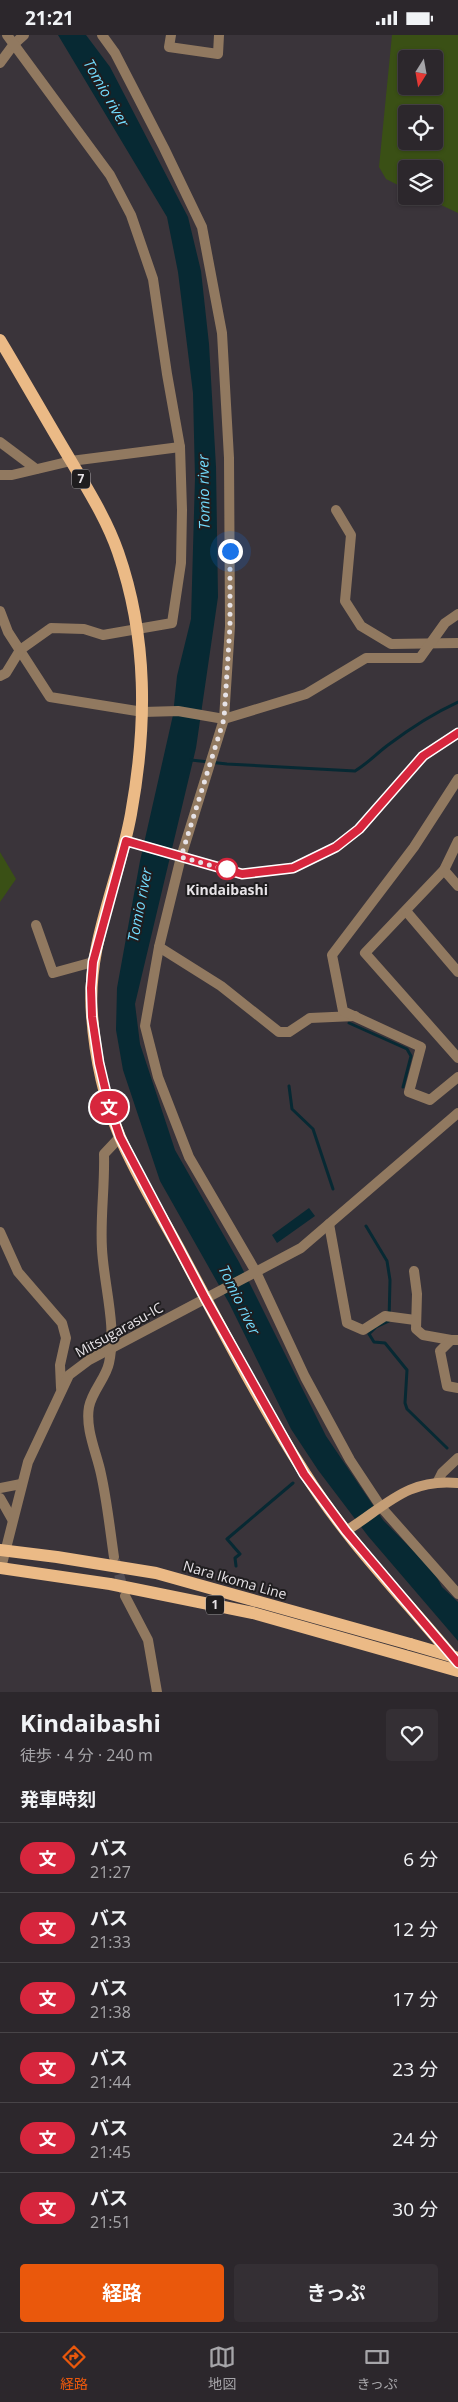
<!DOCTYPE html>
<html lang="ja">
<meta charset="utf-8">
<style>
:root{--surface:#2c272c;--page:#342f34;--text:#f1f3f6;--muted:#a6a5a9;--line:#484448;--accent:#ea580c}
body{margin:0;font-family:"Open Sans","Noto Sans JP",sans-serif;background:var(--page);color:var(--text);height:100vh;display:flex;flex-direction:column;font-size:19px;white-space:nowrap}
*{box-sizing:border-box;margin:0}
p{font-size:16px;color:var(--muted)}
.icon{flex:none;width:28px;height:28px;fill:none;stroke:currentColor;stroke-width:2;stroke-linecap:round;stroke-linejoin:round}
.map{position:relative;height:1657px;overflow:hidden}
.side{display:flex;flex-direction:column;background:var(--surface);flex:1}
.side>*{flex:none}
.badge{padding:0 10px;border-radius:16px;font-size:18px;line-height:32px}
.needle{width:32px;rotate:191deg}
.fabs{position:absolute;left:398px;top:15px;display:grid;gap:10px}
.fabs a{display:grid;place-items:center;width:45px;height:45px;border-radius:5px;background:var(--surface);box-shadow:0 1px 4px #0004,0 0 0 1px var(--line);font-size:25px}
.you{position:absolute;width:25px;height:25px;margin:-12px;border:4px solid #fff;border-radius:50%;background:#1a73e8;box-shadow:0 0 0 8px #1a73e833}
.map>.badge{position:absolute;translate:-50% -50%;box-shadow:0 0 0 2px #fff}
h2{padding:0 20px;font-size:19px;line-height:45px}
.round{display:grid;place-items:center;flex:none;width:52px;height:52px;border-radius:5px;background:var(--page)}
.headline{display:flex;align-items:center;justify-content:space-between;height:85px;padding:0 20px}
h1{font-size:24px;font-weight:700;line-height:38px}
.primary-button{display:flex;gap:10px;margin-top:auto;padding:10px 20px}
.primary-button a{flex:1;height:58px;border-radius:5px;background:var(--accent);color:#fff;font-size:20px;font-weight:700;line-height:58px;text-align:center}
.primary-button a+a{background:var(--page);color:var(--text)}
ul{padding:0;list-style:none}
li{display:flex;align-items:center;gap:15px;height:70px;padding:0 20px;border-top:1px solid var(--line)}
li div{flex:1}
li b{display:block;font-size:19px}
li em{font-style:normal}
li .badge{min-width:55px;font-weight:700;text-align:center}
.status{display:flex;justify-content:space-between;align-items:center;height:35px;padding:0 25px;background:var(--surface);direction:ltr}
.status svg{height:14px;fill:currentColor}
.dock{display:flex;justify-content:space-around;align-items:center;height:70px;border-top:1px solid var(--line);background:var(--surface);font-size:14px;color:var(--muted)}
.dock a{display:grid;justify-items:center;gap:2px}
.dock .active{color:var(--accent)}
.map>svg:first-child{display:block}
</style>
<div class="status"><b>21:21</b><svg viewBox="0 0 49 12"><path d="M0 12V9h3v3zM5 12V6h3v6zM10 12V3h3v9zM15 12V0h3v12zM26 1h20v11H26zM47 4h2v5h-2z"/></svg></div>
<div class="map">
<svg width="458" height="1657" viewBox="0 0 458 1657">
<rect width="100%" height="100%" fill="#3a343a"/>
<g fill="#3a5015" fill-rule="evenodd">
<path d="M392 0H458V178L422 161H434V134H406V154L386 144 379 132ZM406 24H434V51H406ZM406 79H434V106H406Z"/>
<polygon points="0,817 16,844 0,867"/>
</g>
<g fill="#072933">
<polygon points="58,0 86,0 110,32 188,182 201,236 209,309 216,432 218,562 196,713 135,969 140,1009 175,1115 239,1227 326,1401 383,1485 434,1537 442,1552 458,1567 458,1606 368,1501 318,1435 291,1394 229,1268 160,1146 123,1035 116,995 117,953 140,826 173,680 177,641 191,584 195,443 193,358 178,237 167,182"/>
<polygon points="309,1173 315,1181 277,1208 272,1200"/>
</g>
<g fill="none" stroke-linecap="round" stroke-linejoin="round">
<g stroke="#072933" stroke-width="3">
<path d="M191 725 227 729 355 736C368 728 376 719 388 710 409 694 434 678 458 667"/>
<polyline points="349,988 407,1014 411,1021 403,1052"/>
<polyline points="289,1051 292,1074 313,1094 333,1154"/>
<polyline points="366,1191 387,1226 390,1245 389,1286 376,1292 369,1299 374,1307 385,1308 407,1335 405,1368 407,1374 447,1413"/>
<polyline points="236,1531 235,1523 240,1519 227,1504 293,1448"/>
</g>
<polyline stroke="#544e54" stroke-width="10" stroke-dasharray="10 5" stroke-linecap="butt" points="115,1525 124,1557"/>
<g stroke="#917960" stroke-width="10">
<polyline points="102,0 115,18 164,113 202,192 222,298 229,423 230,591 224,684 181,822 159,912 221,951 279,997 289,997 310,983 355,981"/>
<polyline points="171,0 169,12 218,19 219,0"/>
<polyline points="0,28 14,9 24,0"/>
<polyline points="0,407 36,434"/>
<polyline points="336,475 351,500 345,566 361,591 391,609 458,608"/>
<polyline points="0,576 8,597 50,662 143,677 178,676 224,684 306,659 366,623 420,623 445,588 458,579"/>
<polyline points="0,641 6,638 20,615 51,593 84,594 103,600 172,588 181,528 182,475 180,412 167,339 153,244 131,180 110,140 7,0"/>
<polyline points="458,744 414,812 332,920 343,976 421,1012 409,1057 430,1065 458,1042"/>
<polyline points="458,806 444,835 365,918 458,1023"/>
<polyline points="444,835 458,851"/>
<polyline points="406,876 458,937"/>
<polyline points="36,890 53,938 93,927"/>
<polyline points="159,912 145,991 158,1042 189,1122 256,1237 305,1342 350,1425 381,1472 458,1559"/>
<polyline points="329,1189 347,1288 363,1295 385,1281 415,1285"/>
<polyline points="0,1197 18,1237 62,1288 66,1303 60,1330 61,1353"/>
<polyline points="414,1236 417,1259 416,1294 423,1300 451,1305"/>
<polyline points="458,1305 451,1305 440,1316 447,1351 458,1353"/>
<polyline points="438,1446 442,1438 458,1423"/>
<path d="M114 1522C110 1495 107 1466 101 1439 97 1419 85 1394 89 1372 92 1356 106 1343 109 1328 117 1291 104 1251 102 1214 100 1183 105 1151 104 1119L120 1102"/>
<polyline points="125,1561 148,1605 157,1657"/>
</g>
<g stroke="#917960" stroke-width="10">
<polyline points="0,440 12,440 71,426 180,412"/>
<polyline points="126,806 242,839 293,833 336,812 359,794 423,721 458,698"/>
<polyline points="0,1453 21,1449"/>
<polyline points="0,1463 12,1484"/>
<polyline points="1,1533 28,1427 69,1340 89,1325 301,1213 458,1078"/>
</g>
<path stroke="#c49d75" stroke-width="10" d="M346 1496C386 1471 407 1443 458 1448"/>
<g stroke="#ebba86" stroke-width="12">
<path d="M0 305C24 345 47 386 71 426 88 455 107 485 118 517 148 603 147 691 131 779 119 846 86 911 92 980 95 1021 104 1064 120 1102 137 1142 161 1180 182 1219 221 1292 259 1367 304 1437 347 1506 405 1564 456 1626"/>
<polyline points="0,1515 57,1522 156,1538 410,1609"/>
<polyline points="0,1533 110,1549 253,1578 458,1636"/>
</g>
<polyline stroke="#ebba86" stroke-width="12" points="410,1609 458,1623"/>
</g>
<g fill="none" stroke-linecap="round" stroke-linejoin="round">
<defs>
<polyline id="line" points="458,698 423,721 359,794 336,812 293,833 242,839 126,806 93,927 91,953 92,982 99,1028 109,1070 120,1102 205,1263 304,1439 346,1496 458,1628"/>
</defs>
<use href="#line" stroke="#fff" stroke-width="11"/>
<use href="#line" stroke="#d7263d" stroke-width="8"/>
<polyline stroke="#e7e3e7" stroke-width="5" stroke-dasharray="0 9" points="227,834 231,836 181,822 224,684 230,591 230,516"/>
</g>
<circle fill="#fff" stroke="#d7263d" stroke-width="2.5" cx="227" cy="834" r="10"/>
<g text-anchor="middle" stroke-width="4" stroke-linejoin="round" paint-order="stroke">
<g fill="#1f1d1f" stroke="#aba8ab" stroke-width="1">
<rect x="72" y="434.5" width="18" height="19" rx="4"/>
<rect x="206" y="1560.5" width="18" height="19" rx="4"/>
</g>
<g font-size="12" font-weight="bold" fill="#e7e3e7">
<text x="81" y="448">7</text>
<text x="215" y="1574">1</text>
</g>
<g font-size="14" font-weight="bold" fill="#e7e3e7" stroke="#1f1d1f">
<text x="227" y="860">Kindaibashi</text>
</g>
<g font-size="14" fill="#e7e3e7" stroke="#1f1d1f">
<text transform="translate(119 1295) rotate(-29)" y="5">Mitsugarasu-IC</text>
<text transform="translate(235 1545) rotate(16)" y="5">Nara Ikoma Line</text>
</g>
<g font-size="15" font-style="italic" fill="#72dafc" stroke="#1f1d1f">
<text transform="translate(106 58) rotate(60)" y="5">Tomio river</text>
<text transform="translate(204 457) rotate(-91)" y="5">Tomio river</text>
<text transform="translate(140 870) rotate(-79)" y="5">Tomio river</text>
<text transform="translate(239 1265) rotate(64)" y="5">Tomio river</text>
</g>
</g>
</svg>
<div class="fabs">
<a><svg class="needle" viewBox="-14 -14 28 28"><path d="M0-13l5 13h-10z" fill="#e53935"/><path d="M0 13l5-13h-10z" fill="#a6a5a9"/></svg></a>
<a><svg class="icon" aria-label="locate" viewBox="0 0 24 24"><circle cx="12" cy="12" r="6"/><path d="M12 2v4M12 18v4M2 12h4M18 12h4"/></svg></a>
<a><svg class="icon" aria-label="layers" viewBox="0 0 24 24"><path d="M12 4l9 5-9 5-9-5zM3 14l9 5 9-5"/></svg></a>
</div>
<div class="you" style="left:230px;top:516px"></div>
<b class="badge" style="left:109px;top:1072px;background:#d7263d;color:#fff">文</b>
</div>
<section class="side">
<div class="headline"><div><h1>Kindaibashi</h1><p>徒歩 · 4 分 · 240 m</p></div><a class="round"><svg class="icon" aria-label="heart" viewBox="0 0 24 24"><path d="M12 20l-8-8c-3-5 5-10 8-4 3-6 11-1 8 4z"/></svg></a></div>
<h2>発車時刻</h2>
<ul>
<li><span class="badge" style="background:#d7263d;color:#fff">文</span><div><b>バス</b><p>21:27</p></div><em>6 分</em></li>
<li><span class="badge" style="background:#d7263d;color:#fff">文</span><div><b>バス</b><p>21:33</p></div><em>12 分</em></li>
<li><span class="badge" style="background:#d7263d;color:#fff">文</span><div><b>バス</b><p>21:38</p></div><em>17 分</em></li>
<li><span class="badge" style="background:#d7263d;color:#fff">文</span><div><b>バス</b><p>21:44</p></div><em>23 分</em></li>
<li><span class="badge" style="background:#d7263d;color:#fff">文</span><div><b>バス</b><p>21:45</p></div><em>24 分</em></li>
<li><span class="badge" style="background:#d7263d;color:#fff">文</span><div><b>バス</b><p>21:51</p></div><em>30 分</em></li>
</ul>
<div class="primary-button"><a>経路</a><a>きっぷ</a></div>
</section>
<nav class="dock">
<a class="active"><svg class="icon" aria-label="directions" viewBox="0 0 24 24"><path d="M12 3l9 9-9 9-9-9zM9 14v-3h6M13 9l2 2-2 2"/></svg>経路</a>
<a><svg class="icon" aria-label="map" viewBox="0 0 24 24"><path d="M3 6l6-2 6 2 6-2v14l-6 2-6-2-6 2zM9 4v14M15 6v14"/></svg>地図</a>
<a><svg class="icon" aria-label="tickets" viewBox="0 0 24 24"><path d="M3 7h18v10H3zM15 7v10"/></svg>きっぷ</a>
</nav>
